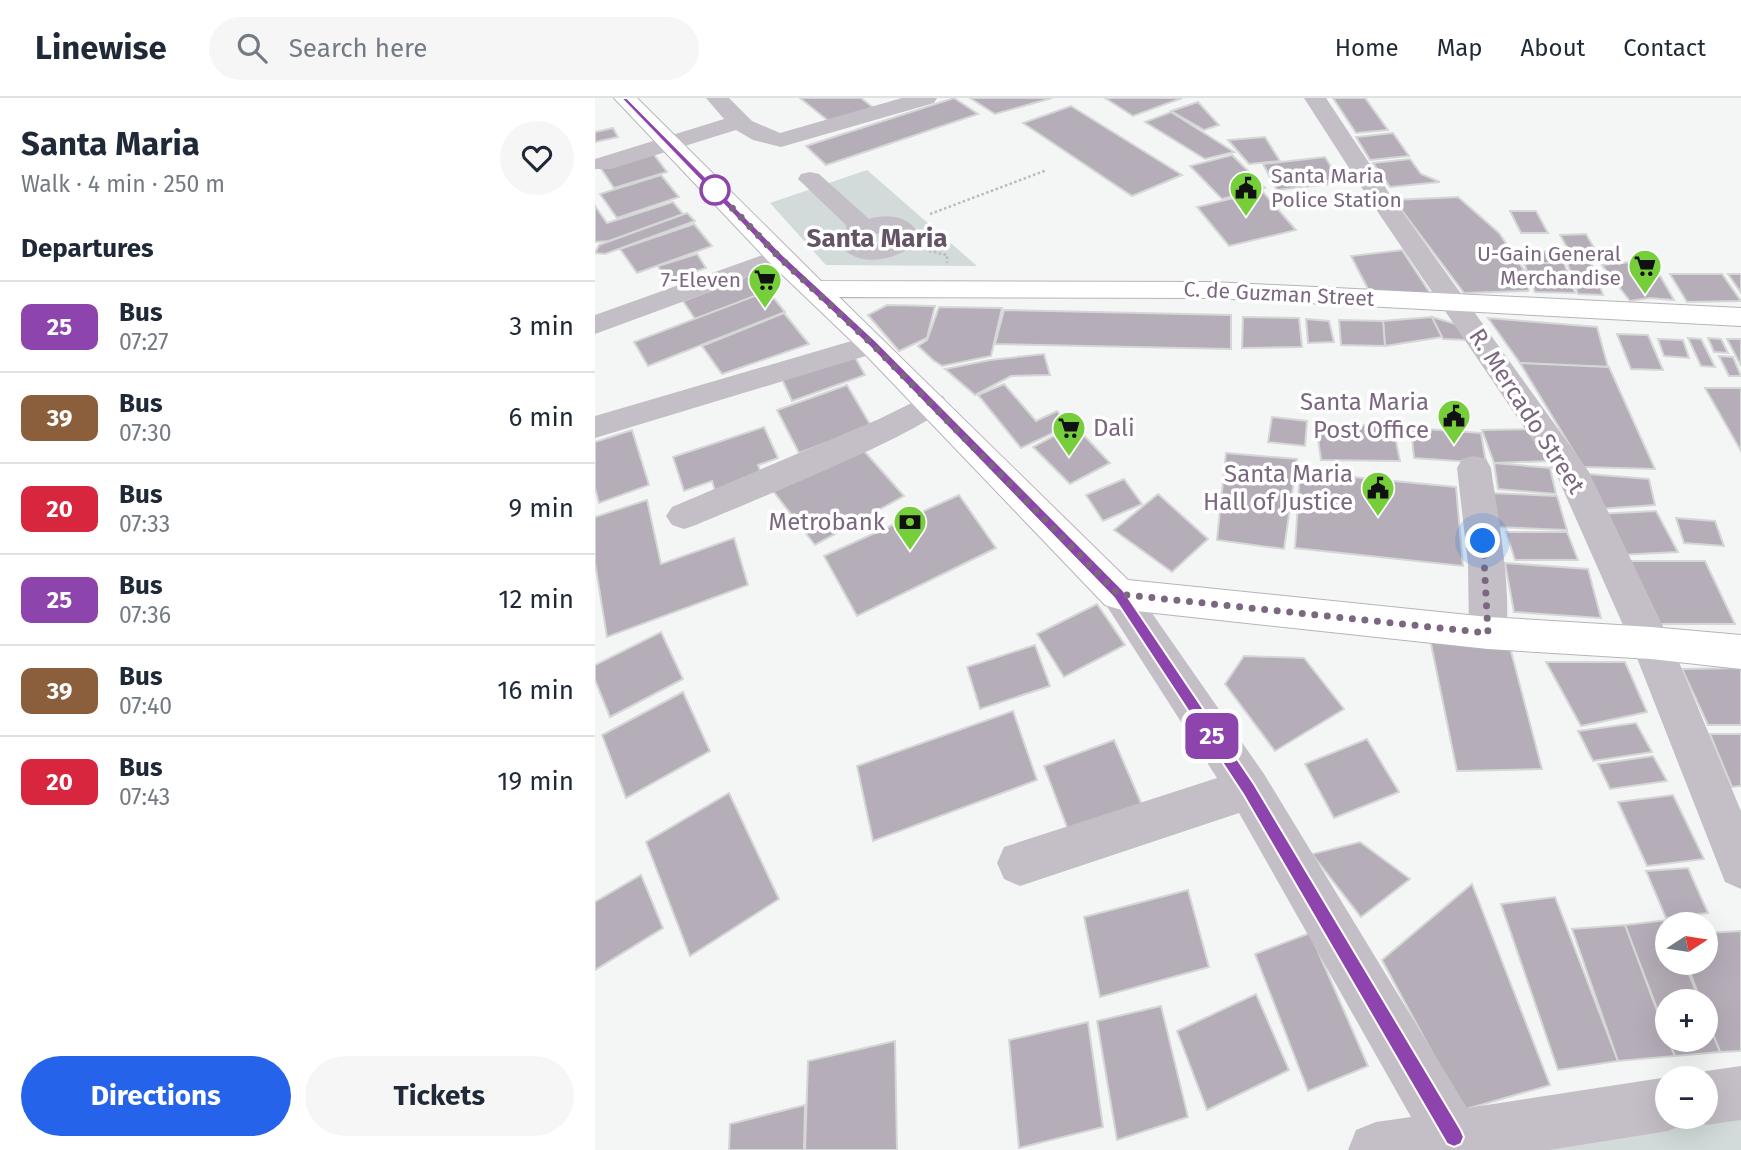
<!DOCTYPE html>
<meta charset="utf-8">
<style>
:root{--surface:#fff;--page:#f6f6f7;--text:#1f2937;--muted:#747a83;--line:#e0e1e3;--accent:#2563eb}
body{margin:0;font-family:"Fira Sans",sans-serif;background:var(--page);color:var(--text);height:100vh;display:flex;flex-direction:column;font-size:26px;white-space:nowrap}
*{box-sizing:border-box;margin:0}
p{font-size:23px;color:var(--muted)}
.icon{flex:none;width:38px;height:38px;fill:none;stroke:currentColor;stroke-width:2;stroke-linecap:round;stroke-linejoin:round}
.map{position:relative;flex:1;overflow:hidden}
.side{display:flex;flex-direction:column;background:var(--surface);width:595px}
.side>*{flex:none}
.badge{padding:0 14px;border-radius:10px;font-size:24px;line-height:46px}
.needle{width:46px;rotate:78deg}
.tools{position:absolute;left:1060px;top:814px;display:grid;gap:14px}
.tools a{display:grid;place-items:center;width:63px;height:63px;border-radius:50%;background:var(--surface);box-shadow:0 7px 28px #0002;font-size:35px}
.you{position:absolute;width:35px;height:35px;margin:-18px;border:5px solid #fff;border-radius:50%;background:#1a73e8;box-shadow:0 0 0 10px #1a73e833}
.map>.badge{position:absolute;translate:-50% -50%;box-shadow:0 0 0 4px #fff}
h2{padding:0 21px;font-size:26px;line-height:63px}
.round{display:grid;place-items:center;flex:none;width:74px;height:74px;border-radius:37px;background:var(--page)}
.overview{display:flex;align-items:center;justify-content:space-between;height:119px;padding:0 21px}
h1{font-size:33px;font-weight:700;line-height:52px}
.action{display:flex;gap:14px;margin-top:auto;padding:14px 21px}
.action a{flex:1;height:80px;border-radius:42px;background:var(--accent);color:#fff;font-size:28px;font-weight:700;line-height:80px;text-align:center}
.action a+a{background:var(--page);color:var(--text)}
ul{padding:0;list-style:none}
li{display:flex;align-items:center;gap:21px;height:91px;padding:0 21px;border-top:2px solid var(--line)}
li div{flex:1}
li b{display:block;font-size:26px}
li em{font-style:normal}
li .badge{min-width:77px;font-weight:700;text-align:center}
header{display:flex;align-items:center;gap:42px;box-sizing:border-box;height:98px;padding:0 35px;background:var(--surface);border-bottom:2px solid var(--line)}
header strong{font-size:33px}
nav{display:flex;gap:38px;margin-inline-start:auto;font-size:24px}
.search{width:490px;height:63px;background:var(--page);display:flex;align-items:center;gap:18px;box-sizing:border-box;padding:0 24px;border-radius:38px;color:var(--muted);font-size:26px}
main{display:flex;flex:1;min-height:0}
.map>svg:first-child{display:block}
</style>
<header>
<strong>Linewise</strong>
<div class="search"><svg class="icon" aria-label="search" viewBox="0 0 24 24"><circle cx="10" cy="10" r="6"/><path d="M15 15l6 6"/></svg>Search here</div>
<nav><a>Home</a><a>Map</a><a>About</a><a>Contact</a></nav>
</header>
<main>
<section class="side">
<div class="overview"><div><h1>Santa Maria</h1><p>Walk · 4 min · 250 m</p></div><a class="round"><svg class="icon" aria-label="heart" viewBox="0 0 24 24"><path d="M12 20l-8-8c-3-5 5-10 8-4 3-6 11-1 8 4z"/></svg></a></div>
<h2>Departures</h2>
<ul>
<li><span class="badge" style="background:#8e44ad;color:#fff">25</span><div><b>Bus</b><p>07:27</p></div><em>3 min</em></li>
<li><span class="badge" style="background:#8b5e3c;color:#fff">39</span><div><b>Bus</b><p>07:30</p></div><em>6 min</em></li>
<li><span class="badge" style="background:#d7263d;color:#fff">20</span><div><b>Bus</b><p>07:33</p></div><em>9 min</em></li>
<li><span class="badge" style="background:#8e44ad;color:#fff">25</span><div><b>Bus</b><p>07:36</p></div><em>12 min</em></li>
<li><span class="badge" style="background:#8b5e3c;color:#fff">39</span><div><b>Bus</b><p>07:40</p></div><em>16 min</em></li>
<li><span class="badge" style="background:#d7263d;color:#fff">20</span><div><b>Bus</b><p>07:43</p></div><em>19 min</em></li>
</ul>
<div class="action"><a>Directions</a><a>Tickets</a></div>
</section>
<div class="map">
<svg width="1146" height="1052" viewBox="0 0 1146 1052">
<rect width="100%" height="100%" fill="#f3f6f4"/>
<g fill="#d2dada">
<polygon points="272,72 382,168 231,167 175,105"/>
<polygon points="1146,1005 1146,1052 862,1052 1073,1018 1111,1018"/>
</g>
<g fill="#b5adb8" stroke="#d5d7d6" stroke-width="2">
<polygon points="205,0 266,0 280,11 236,25"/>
<polygon points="359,0 383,16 231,67 211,48"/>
<polygon points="375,0 457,0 400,16"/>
<polygon points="510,0 587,0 538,18"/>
<polygon points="738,0 770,0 793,32 761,35"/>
<polygon points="603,4 624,27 609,32 576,13"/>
<polygon points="476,8 587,77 537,98 428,25"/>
<polygon points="576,14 639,54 610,61 550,24"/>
<polygon points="18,30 23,39 0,44 0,34"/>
<polygon points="798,35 814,58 775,62 761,39"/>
<polygon points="670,39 685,63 654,66 633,42"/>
<polygon points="57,54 72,74 19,90 5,69"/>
<polygon points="637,57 670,90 627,101 595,68"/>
<polygon points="730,59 746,85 682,92 668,66"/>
<polygon points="815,61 826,76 845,84 795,89 778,65"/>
<polygon points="66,77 84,99 22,120 5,96"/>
<polygon points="667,93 701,132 634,148 602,109"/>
<polygon points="863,99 904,135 937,184 933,193 869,195 799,102"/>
<polygon points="78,104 88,116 14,143 0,144 0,108 12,125"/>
<polygon points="915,113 941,113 953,135 926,135"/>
<polygon points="92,115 100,123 10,156 0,155 4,147"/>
<polygon points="99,126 117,148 42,175 25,151"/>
<polygon points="991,136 1002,155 976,156 965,137"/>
<polygon points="807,152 835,195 805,198 773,191 756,158"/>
<polygon points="960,153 970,169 942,171 932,154"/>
<polygon points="102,156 111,170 71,183 63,168"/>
<polygon points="1056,162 1079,202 1055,200 1035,203 1007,167"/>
<polygon points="972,164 996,165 1008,197 983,196"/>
<polygon points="929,165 969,165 980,195 940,194"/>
<polygon points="159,176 173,193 100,221 88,203"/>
<polygon points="1075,176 1127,176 1146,203 1092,204"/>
<polygon points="1133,176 1146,176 1146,195"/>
<polygon points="173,193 190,214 53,268 39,244"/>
<polygon points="292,207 340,208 332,240 304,253 273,217"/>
<polygon points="344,209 407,210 396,258 347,268 338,262 323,248 332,242"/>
<polygon points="409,212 636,217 636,251 400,246"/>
<polygon points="189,215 214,246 127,276 107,248"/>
<polygon points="648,219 704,220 707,249 647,250"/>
<polygon points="837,219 847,239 790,248 788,223"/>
<polygon points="837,219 864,227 873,242 848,241"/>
<polygon points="893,220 1002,229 1013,269 925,265"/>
<polygon points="711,221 734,223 739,244 713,245"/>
<polygon points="744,222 788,223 790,248 746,247"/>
<polygon points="1022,236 1053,237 1068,272 1036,271"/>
<polygon points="1093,240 1106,241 1120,269 1106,268"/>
<polygon points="1113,240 1126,241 1133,255 1119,254"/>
<polygon points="1063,241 1088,242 1094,260 1069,258"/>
<polygon points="1132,241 1146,241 1146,268"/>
<polygon points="257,254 270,277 197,303 186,279"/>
<polygon points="449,256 455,277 416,278 380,297 350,271 395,262"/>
<polygon points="1124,258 1138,259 1146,278 1134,278"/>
<polygon points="925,265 1014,269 1060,371 988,369"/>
<polygon points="409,286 441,323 462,313 475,327 426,350 383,297"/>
<polygon points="252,287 276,328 204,355 182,312"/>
<polygon points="1110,290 1146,290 1146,353"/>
<polygon points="677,319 712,323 710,348 673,344"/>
<polygon points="721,326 798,328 805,363 726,362"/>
<polygon points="479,327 515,365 475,386 438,349"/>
<polygon points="169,329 183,360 163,367 168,380 121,396 117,383 89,393 78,359"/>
<polygon points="816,330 886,335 891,365 819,360"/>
<polygon points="940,331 953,363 899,365 887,332"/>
<polygon points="37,332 54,387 4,405 0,390 0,344"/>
<polygon points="262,345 309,398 220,447 175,389"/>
<polygon points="631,355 702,361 689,451 622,442"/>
<polygon points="899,365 955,370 961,396 903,391"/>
<polygon points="705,374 861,389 868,468 700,450"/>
<polygon points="993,376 1054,381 1060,407 1002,411"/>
<polygon points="529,381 547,406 508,423 491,397"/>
<polygon points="895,395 962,398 972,432 903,429"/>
<polygon points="563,396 613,441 577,474 519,432"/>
<polygon points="364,397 401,450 262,518 229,458"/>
<polygon points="52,402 66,466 139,440 153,487 12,539 0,465 0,419"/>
<polygon points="1061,413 1083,454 1023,457 1002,416"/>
<polygon points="1081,420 1120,423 1129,448 1089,445"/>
<polygon points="911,434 972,434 983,462 920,462"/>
<polygon points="1026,463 1110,463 1140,526 1051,526"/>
<polygon points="910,465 993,471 1006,520 919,514"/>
<polygon points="502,506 530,547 469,579 442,536"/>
<polygon points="66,534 88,581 15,619 0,582 0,567"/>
<polygon points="835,541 914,546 947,671 862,673"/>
<polygon points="440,547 455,588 385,611 372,569"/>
<polygon points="649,558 709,560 749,611 680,653 630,586"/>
<polygon points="951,564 1030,564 1052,614 986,628"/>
<polygon points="1146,570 1146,627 1113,627 1087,571"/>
<polygon points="88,594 115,653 31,700 7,637"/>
<polygon points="418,613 442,682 278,743 262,668"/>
<polygon points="1041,625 1057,654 998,663 983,633"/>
<polygon points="1115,636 1146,636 1146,688 1137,689"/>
<polygon points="772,641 804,694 739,720 710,666"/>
<polygon points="519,642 547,707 475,737 449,668"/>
<polygon points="1058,658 1072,683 1015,691 1003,666"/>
<polygon points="134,695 184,801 95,858 51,744"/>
<polygon points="1078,697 1109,761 1052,768 1023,704"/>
<polygon points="765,744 815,781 766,819 717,756"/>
<polygon points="1093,770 1113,815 1071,820 1051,773"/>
<polygon points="46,777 68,830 0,872 0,804"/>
<polygon points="877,786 955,987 868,1012 787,862"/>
<polygon points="593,792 614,869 505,899 489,819"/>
<polygon points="960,799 1023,963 963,972 906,806"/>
<polygon points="1072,822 1073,864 1089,864 1105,903 1073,903 1073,939 1030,827"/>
<polygon points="1030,827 1073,942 1080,958 1023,963 977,831"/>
<polygon points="1146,833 1146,953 1125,954 1111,918 1111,903 1106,903 1091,864 1111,864 1111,835"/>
<polygon points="715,835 773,968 713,993 660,856"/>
<polygon points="661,896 694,972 612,1012 582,933"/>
<polygon points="566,908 593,1019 522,1042 502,923"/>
<polygon points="1111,919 1125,954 1080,958 1074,942 1111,942"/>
<polygon points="493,924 508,1029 424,1050 414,942"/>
<polygon points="300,943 302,1052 210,1052 213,963"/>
<polygon points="210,1007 209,1052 134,1052 135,1026"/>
</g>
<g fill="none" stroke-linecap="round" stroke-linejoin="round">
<defs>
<polygon id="major" points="19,0 42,0 226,183 618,184 1146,210 1146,228 618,200 244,199 533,482 893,519 1056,529 1146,537 1146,571 1056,561 893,551 523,511 510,507 267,253 175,165"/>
</defs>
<use href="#major" stroke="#b8b3ba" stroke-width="2"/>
<g stroke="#bdb9be" stroke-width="2.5" stroke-dasharray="2.5 2.5" stroke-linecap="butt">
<polyline points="335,116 452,72"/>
<polyline points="334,153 352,157 352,165"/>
</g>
<g fill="#c4bfc6" fill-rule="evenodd">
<polygon points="111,0 134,0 157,23 185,35 307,0 342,0 339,5 186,49 158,42 141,32 16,71 0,71 0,61 129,21"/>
<polygon points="709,0 731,0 796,98 994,374 1076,545 1146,713 1146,791 1130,784 1036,545 962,378 774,101"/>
<path d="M215 74 224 76 274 121C290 116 311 117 321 132L315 150C293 164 260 169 243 145L252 128 203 81 206 76ZM289 133 294 135 291 142 281 146 270 144 272 139Z"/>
<polygon points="184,151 193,153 197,159 193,165 0,236 0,217"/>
<polygon points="277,237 287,239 292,246 287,253 0,340 0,318"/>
<path d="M337 295 348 298 353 306C337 332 142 409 101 427L89 431 77 427 71 418 77 409 284 321Z"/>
<path d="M879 358 891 361 896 370C901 408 922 516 907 546L893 551 879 546 874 535 873 466 862 370 867 361Z"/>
<polygon points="523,481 536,485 669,676 872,1010 1073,979 1075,980 1073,980 1073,1018 1111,1018 1111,980 1094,980 1111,973 1146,968 1146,1022 1111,1027 1094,1020 1092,1025 1073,1033 954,1052 753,1052 761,1032 781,1024 816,1019 644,715 425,788 409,781 402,765 409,749 622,680 504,496 510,485"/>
</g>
<use href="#major" fill="#fff" fill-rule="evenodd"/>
</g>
<polygon fill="#8e44ad" stroke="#fff" stroke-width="2" points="26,0 32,0 188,157 281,243 528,492 659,686 866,1032 869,1039 866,1046 859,1049 852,1046 648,696 519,500 274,248 181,161"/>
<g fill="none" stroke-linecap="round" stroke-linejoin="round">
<polyline stroke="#7b6880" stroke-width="7" stroke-dasharray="0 12.6" points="120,92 184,159 277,246 523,496 893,535 888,443"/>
</g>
<defs>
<symbol id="civic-pin" viewBox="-11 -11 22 30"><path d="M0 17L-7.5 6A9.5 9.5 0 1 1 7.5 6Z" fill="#76cf3a" stroke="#fff"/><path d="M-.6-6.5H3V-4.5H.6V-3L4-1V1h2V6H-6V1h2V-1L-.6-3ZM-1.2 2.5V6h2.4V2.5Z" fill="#111"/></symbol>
<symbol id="supermarket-pin" viewBox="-11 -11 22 30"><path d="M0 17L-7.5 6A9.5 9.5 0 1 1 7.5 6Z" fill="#76cf3a" stroke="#fff"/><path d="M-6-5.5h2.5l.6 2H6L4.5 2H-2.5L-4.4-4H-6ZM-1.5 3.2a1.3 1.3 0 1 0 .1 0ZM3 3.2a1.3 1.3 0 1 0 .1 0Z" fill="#111"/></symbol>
<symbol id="bank-pin" viewBox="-11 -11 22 30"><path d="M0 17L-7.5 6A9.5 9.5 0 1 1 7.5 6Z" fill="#76cf3a" stroke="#fff"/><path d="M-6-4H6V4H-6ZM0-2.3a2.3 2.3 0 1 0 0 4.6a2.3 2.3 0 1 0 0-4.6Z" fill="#111"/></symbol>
</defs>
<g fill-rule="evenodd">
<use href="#civic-pin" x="632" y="71" width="38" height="52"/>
<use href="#supermarket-pin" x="1031" y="149" width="38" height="52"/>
<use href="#supermarket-pin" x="151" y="163" width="38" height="52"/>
<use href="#civic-pin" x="840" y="299" width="38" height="52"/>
<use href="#supermarket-pin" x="455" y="311" width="38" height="52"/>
<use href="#civic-pin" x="764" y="371" width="38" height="52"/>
<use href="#bank-pin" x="296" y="405" width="38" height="52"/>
</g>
<circle fill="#fff" stroke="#8e44ad" stroke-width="3.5" cx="120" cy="92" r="14"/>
<g text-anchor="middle" stroke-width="7" stroke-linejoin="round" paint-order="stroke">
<g font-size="21" fill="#7b6880" stroke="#fff" text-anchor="end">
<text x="676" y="85" text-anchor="start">Santa Maria<tspan x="676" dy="24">Police Station</tspan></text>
<text x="1026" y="163">U-Gain General<tspan x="1026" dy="24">Merchandise</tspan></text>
<text x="146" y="189">7-Eleven</text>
</g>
<g font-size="21" fill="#7b6880" stroke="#fff">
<text transform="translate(684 196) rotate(3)" y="7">C. de Guzman Street</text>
</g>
<g font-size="24" fill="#7b6880" stroke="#fff" text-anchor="end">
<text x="834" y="312">Santa Maria<tspan x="834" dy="28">Post Office</tspan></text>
<text x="498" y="338" text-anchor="start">Dali</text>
<text x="758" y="384">Santa Maria<tspan x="758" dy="28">Hall of Justice</tspan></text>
<text x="290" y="432">Metrobank</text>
</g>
<g font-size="24" fill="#7b6880" stroke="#fff">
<text transform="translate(932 313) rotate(57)" y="8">R. Mercado Street</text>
</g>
<g font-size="26" font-weight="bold" fill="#635566" stroke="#fff">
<text x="282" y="149">Santa Maria</text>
</g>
</g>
</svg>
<div class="tools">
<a><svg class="needle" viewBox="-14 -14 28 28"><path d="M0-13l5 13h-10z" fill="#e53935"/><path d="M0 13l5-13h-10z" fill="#747a83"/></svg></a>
<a>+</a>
<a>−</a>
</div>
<div class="you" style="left:888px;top:443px"></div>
<b class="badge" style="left:617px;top:638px;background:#8e44ad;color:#fff">25</b>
</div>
</main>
